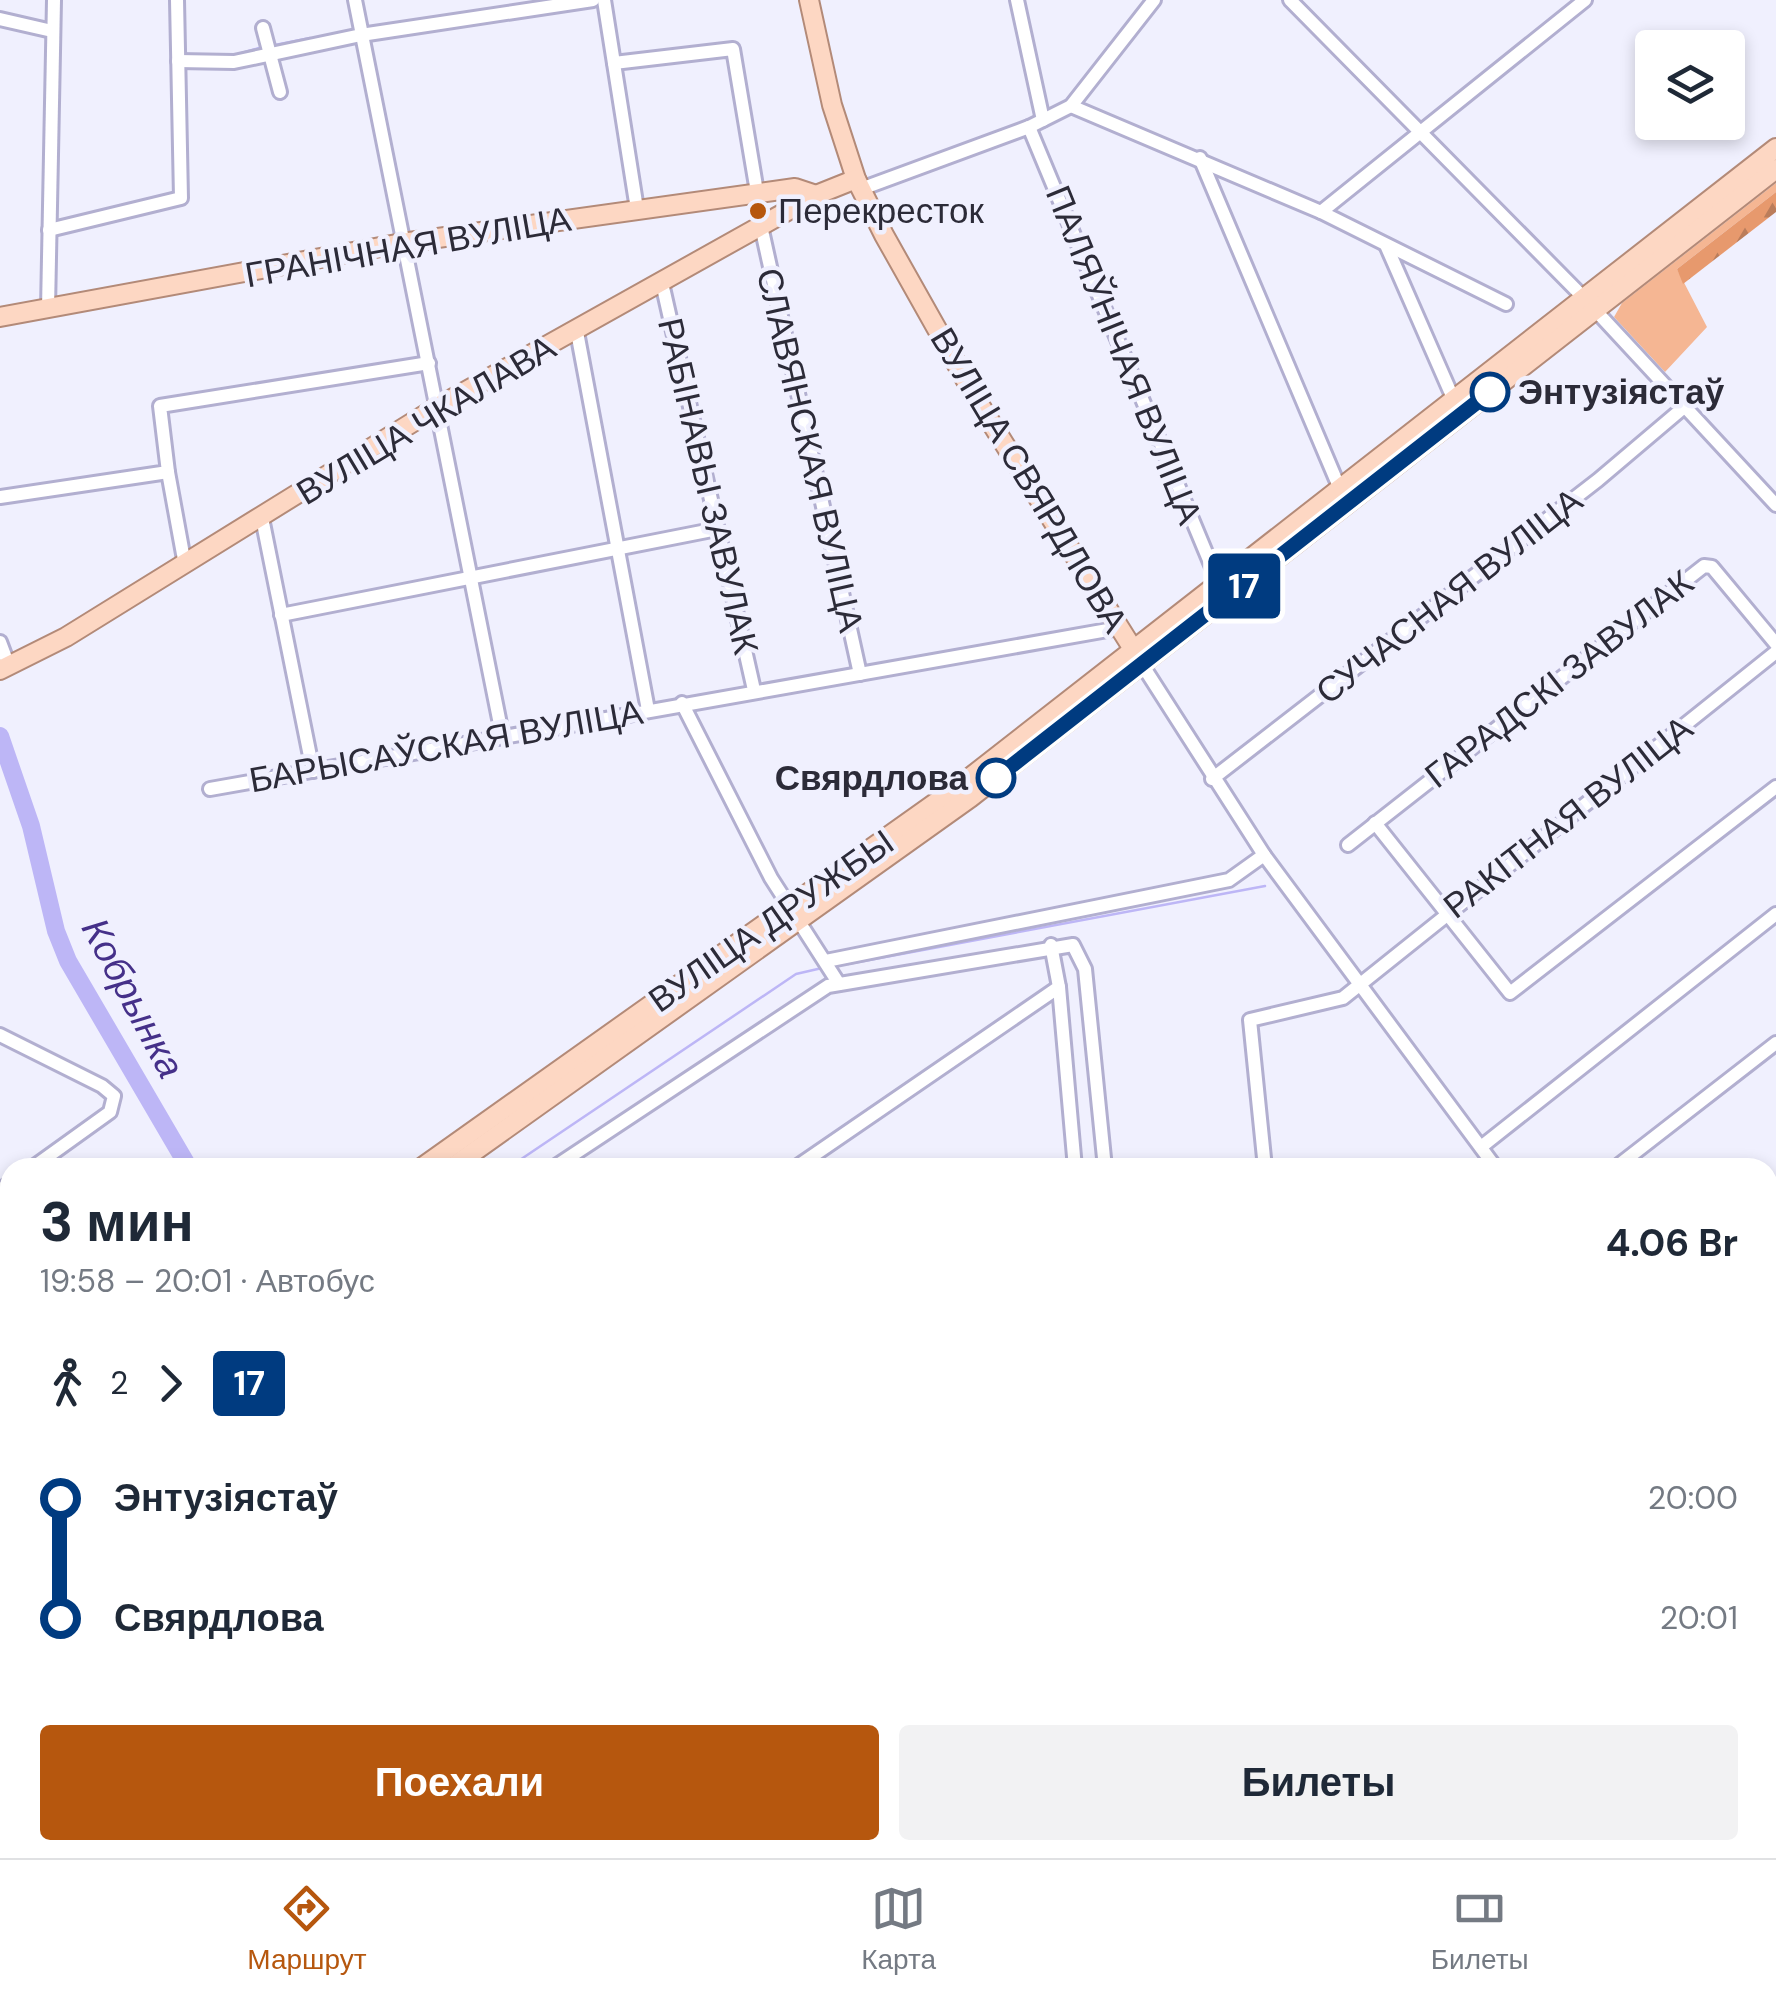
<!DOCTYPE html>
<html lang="ru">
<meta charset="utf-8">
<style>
:root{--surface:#fff;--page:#f2f2f3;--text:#1f2937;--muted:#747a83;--line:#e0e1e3;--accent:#b6570e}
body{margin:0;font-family:"DM Sans",sans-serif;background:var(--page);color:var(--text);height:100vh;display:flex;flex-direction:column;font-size:38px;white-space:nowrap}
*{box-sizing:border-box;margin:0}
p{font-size:32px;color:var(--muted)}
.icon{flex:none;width:55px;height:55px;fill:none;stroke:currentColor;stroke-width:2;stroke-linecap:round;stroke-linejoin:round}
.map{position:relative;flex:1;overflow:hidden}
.details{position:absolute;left:0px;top:1158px;width:1778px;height:702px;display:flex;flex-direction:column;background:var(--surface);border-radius:30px 30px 0 0;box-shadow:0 5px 15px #0003}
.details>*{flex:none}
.badge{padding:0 20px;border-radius:8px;font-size:35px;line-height:65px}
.buttons{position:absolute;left:1635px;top:30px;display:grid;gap:20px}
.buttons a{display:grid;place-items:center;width:110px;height:110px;border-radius:10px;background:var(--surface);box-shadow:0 5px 15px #0003;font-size:50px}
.map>.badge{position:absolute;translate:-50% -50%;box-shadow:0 0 0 5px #fff}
.legs{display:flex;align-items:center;gap:15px;height:110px;padding:0 40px;font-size:32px}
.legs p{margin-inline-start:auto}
.head{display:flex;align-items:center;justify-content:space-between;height:170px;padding:0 40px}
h1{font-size:55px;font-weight:800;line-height:75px}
.primary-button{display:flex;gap:20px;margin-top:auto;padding:20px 40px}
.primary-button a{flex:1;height:115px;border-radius:10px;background:var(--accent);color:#fff;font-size:40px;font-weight:800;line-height:115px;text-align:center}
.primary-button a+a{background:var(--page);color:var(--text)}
ul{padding:0 40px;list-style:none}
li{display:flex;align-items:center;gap:35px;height:120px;font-size:38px}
li i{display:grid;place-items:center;width:15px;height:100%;margin:0 12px;background:currentColor}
li i::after{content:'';width:25px;height:25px;margin:-12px;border:8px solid;border-radius:50%;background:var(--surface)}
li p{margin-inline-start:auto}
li:first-child i{background:linear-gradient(#0000 50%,currentColor 0)}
li:last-child i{background:linear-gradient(currentColor 50%,#0000 0)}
.tab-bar{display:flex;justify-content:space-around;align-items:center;height:140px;border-top:2px solid var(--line);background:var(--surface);font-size:28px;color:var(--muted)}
.tab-bar a{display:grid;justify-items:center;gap:5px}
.tab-bar .selected{color:var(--accent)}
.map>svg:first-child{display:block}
</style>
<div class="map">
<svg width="1776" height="1858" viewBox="0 0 1776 1858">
<defs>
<pattern id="forest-firs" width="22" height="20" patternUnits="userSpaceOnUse" patternTransform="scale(2.5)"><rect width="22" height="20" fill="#e7996d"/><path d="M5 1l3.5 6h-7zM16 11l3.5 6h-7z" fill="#bb7d5b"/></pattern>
</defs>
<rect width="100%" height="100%" fill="#f0f0fe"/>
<polygon fill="#f5b693" points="1776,183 1776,192 1677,269 1707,327 1665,372 1614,317 1622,303"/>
<g fill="url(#forest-firs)">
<polygon points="1776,192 1776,212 1683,284 1677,269"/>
<polygon points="843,1850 1039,1850 1042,1858 848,1858"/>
</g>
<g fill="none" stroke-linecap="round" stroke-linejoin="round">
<g stroke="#bdb6f6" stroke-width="2.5">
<polyline points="275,45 310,38"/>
<polyline points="231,56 259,48"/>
<polyline points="848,964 1265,886"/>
<polyline points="508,1168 796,974 822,968"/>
</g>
<g stroke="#bdb6f6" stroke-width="18">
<polyline points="0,736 31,826 56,931 68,961 189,1168"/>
<polyline points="734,1850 751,1858"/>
</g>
<defs>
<g id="minor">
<polyline points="355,0 502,734"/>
<polyline points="604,0 637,209"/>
<polyline points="1017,0 1043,120"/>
<polyline points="1290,0 1584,298 1776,505"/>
<polyline points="0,19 52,31"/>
<polyline points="263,28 280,92"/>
<polyline points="178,61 234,62 361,35 593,0"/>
<polyline points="614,63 733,49 757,192"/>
<polyline points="1071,106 1321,212 1506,304"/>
<polyline points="1029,127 1219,584"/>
<polyline points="1200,158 1340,489"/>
<polyline points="861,189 1029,127 1071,106 1154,0"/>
<polyline points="1321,212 1585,0"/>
<polyline points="761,226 860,674"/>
<polyline points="49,230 181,198 177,0"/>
<polyline points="1386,245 1453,398"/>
<polyline points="662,283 754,690"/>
<polyline points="48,309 54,0"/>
<polyline points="577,332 648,710"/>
<polyline points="168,472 185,565"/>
<polyline points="0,497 168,472 160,406 429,363"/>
<polyline points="262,518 313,771"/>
<polyline points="281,615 717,529"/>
<polyline points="0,642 9,666"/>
<polyline points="1143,666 1264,855 1496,1168"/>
<polyline points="682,703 771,878 839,984"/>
<polyline points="1212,779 1598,480 1683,408"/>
<polyline points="210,789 1119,628"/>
<polyline points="1375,823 1510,993 1776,787"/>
<polyline points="1348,845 1704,566 1712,567 1776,644"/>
<polyline points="826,961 1229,880 1264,855"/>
<polyline points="1059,987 1075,1168"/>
<polyline points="0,1035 102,1086 114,1096 110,1112 32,1168"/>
<polyline points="1481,1147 1776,914"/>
<polyline points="553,1168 828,986 1073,945 1085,969 1105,1168"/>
<polyline points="795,1168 1059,987 1051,945"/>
<polyline points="1265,1168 1250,1020 1343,998 1776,652"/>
<polyline points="1615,1168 1776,1043"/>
<polyline points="0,1190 10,1183"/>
<polyline points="0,1235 10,1238"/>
<polyline points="0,1336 10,1329"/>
<polyline points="1768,1528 1776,1540"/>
<polyline points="0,1669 10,1663"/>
<polyline points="0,1724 10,1740"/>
<polyline points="78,1850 83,1858"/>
<polyline points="563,1850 569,1858"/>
<polyline points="160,1858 171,1850"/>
</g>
<g id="major">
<polyline points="809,0 832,105 856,179 884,235 978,402 1138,657"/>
<polyline points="0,317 402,243 795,188 816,195"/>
<polyline points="0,670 66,637 439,406 816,195 856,179"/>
<polyline points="421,1168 959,786 1776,148"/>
<polyline points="451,1168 970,798 1776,169"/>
<polyline points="0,1459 10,1452"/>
<polyline points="0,1480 10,1473"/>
</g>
</defs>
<use href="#minor" stroke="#b2afd0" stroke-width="18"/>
<use href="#major" stroke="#b38a78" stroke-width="22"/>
<use href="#minor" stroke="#fff" stroke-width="12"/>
<use href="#major" stroke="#fdd7c3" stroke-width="18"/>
</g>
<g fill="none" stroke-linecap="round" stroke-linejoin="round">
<defs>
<polyline id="line-1" points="996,778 1490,392"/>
</defs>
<use href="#line-1" stroke="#fff" stroke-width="22"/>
<use href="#line-1" stroke="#003b80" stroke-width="15"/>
</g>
<circle fill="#b6570e" stroke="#f0f0fe" stroke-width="4" cx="758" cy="211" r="10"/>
<g fill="#fff" stroke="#003b80" stroke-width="5">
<circle cx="1490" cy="392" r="18"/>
<circle cx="996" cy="778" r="18"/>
</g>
<g text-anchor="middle" stroke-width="9" stroke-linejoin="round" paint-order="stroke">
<g font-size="35" fill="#2c2b38" stroke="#f0f0fe" text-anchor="start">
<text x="778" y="223">Перекресток</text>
</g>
<g font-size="35" fill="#2c2b38" stroke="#f0f0fe">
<text transform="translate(408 247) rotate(-10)" y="12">ГРАНІЧНАЯ ВУЛІЦА</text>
<text transform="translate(1124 355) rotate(68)" y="12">ПАЛЯЎНІЧАЯ ВУЛІЦА</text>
<text transform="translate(426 420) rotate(-31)" y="12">ВУЛІЦА ЧКАЛАВА</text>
<text transform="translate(810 450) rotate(77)" y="12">СЛАВЯНСКАЯ ВУЛІЦА</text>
<text transform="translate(1029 480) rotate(59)" y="12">ВУЛІЦА СВЯРДЛОВА</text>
<text transform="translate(708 486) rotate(77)" y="12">РАБІНАВЫ ЗАВУЛАК</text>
<text transform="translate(1449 596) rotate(-38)" y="12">СУЧАСНАЯ ВУЛІЦА</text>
<text transform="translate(1559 679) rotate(-38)" y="12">ГАРАДСКІ ЗАВУЛАК</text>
<text transform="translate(446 746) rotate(-10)" y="12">БАРЫСАЎСКАЯ ВУЛІЦА</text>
<text transform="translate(1568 817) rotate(-38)" y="12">РАКІТНАЯ ВУЛІЦА</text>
<text transform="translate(771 921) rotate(-35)" y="12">ВУЛІЦА ДРУЖБЫ</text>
</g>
<g font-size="35" font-weight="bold" fill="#2c2b38" stroke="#f0f0fe" text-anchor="start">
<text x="1518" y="404">Энтузіястаў</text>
<text x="968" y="790" text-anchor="end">Свярдлова</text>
</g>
<g font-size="38" font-style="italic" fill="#453089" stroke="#f0f0fe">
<text transform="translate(133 998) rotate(62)" y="13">Кобрынка</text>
</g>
</g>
</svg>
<div class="buttons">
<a><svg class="icon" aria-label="layers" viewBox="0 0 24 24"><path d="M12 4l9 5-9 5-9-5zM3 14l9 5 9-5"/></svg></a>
</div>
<b class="badge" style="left:1244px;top:586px;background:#003b80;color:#fff">17</b>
<section class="details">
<div class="head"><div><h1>3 мин</h1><p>19:58 – 20:01 · Автобус</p></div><b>4.06 Br</b></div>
<div class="legs"><svg class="icon" aria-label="walk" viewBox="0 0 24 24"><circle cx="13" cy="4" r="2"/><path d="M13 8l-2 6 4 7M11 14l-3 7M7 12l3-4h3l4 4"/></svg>2<svg class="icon" aria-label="forward" viewBox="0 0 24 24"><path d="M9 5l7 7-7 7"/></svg><b class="badge" style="background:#003b80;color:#fff">17</b></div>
<ul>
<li><i style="color:#003b80"></i><b>Энтузіястаў</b><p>20:00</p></li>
<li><i style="color:#003b80"></i><b>Свярдлова</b><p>20:01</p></li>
</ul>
<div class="primary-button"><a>Поехали</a><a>Билеты</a></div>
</section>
</div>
<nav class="tab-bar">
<a class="selected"><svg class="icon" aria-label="directions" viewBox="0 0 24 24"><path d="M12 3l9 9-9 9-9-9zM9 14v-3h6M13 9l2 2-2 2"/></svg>Маршрут</a>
<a><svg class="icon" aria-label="map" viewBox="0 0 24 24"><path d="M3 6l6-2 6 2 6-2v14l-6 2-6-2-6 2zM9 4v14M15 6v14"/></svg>Карта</a>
<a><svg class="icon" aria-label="tickets" viewBox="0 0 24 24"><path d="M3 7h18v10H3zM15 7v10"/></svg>Билеты</a>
</nav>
